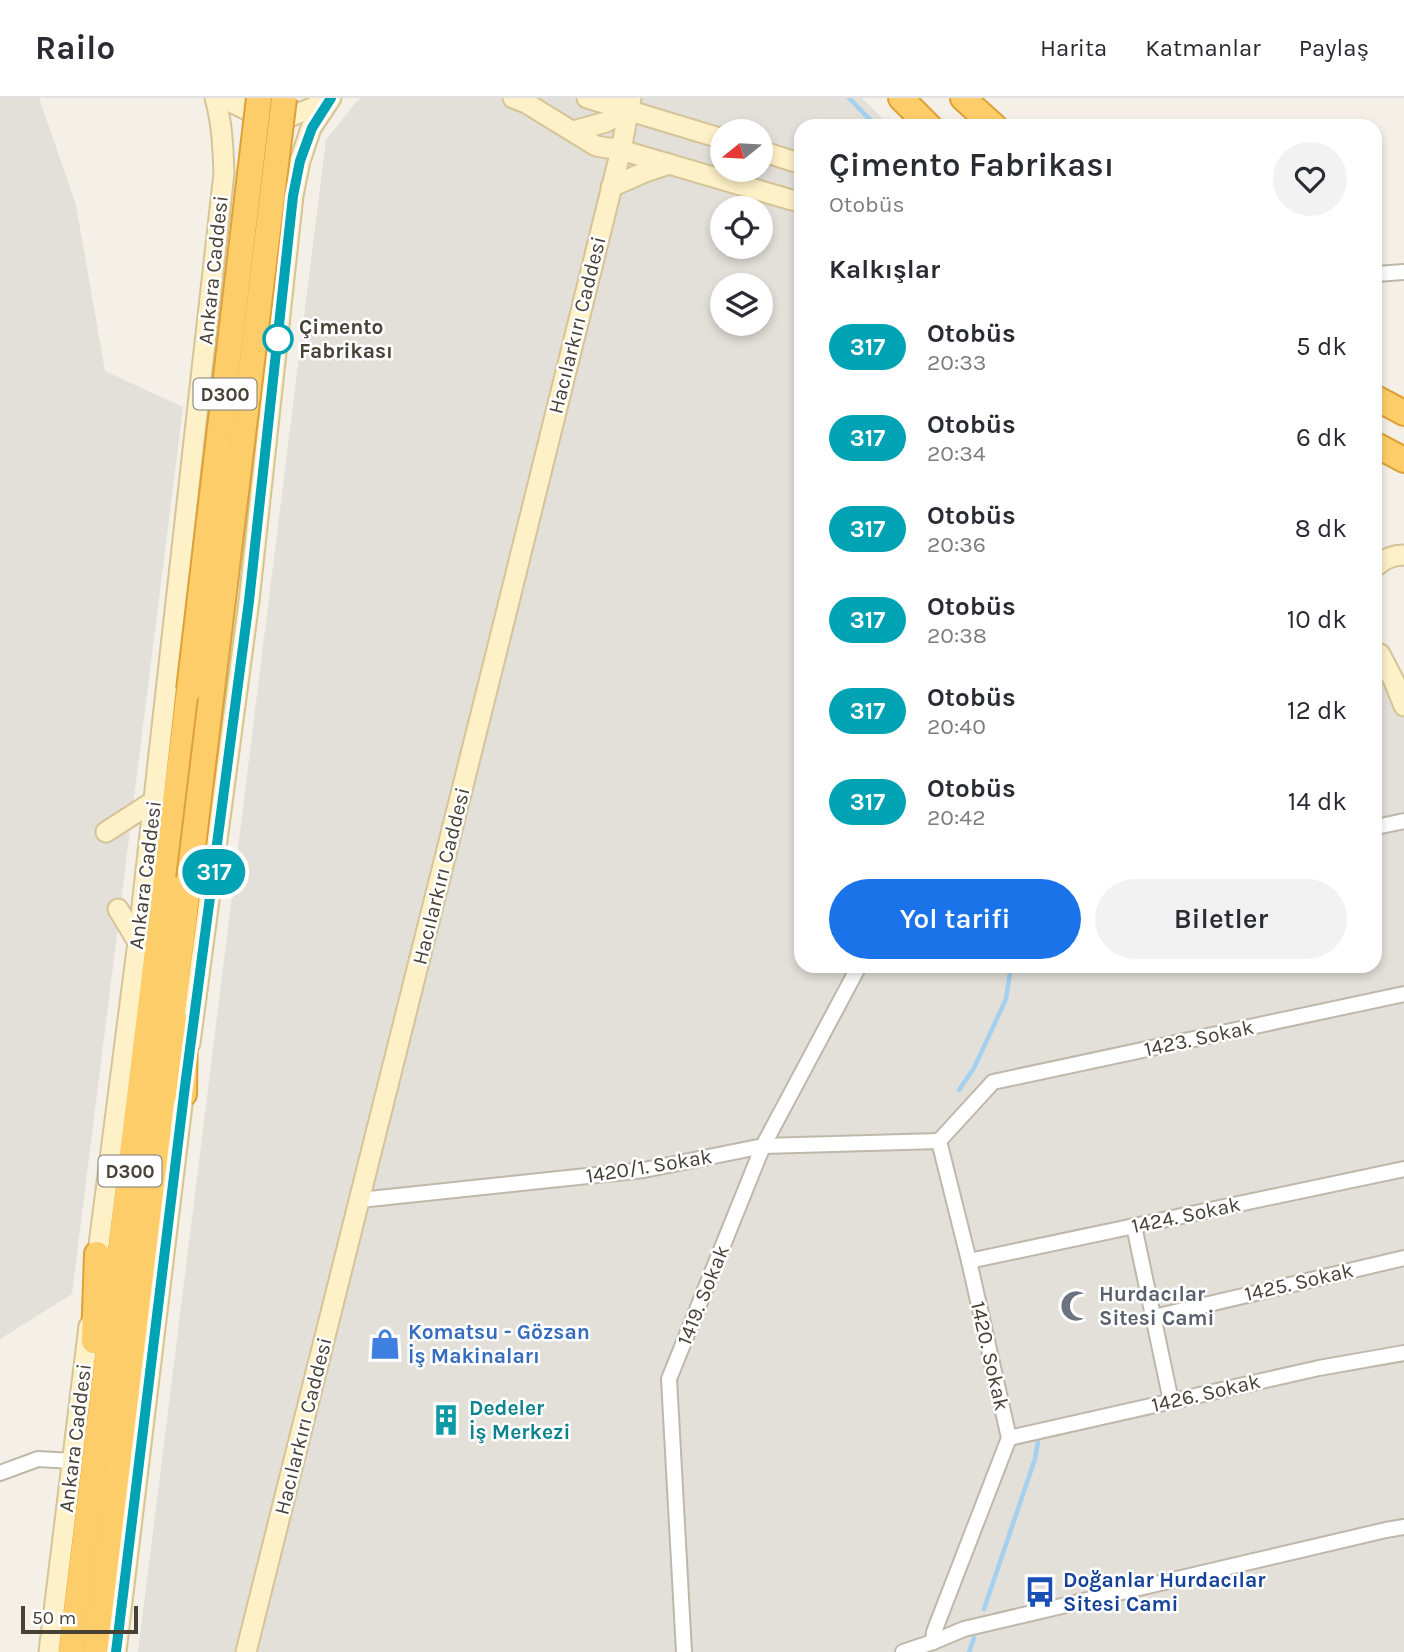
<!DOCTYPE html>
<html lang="tr">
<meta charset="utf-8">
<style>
:root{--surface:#fff;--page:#f2f2f3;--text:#2b2b33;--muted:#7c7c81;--line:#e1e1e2;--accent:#1a73e8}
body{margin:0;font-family:Karla,sans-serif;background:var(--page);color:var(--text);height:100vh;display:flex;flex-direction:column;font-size:26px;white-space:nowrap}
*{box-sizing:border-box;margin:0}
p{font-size:23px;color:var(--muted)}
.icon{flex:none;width:38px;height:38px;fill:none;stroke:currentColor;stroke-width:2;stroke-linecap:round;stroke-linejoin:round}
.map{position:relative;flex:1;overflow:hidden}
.panel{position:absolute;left:794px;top:21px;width:588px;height:854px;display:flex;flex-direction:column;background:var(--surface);border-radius:21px;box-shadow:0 4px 10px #0003}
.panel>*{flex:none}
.badge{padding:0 14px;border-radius:23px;font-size:24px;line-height:46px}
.needle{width:46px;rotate:252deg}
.controls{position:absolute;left:710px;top:21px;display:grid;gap:14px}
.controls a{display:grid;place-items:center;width:63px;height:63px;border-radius:50%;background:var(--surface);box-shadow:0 4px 10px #0003;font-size:35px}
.scale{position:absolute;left:21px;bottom:18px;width:117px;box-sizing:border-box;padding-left:7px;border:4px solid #474136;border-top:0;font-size:19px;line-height:24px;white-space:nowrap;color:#474136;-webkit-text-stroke:5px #fff;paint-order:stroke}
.map>.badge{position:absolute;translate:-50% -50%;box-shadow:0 0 0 4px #fff}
h2{padding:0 35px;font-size:26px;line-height:63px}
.round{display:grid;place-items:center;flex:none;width:74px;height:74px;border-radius:37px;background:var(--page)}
.overview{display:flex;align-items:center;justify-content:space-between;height:119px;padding:0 35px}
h1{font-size:33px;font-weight:600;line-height:52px}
.cta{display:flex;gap:14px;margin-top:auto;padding:14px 35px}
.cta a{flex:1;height:80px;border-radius:42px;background:var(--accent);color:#fff;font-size:28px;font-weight:600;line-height:80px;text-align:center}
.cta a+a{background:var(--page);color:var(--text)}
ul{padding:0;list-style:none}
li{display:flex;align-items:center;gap:21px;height:91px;padding:0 35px}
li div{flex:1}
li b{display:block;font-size:26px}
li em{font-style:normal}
li .badge{min-width:77px;font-weight:700;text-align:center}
header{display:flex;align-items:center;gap:42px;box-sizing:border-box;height:98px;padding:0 35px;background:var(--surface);border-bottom:2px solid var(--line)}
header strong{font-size:33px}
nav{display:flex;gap:38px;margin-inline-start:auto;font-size:24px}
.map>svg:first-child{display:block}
</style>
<header>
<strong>Railo</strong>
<nav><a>Harita</a><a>Katmanlar</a><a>Paylaş</a></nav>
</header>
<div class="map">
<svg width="1404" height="1554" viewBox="0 0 1404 1554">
<rect width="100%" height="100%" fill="#f4f0e8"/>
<g fill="#e3dfd9" fill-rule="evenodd">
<polygon points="0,0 39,0 76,107 105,273 183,309 72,1196 0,1241"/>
<path d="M361 0H862L890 28H802V868H1376V543L1404 581V1554H138L326 42 356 4ZM723 33H761V72H723ZM723 110H761V149H723ZM723 187H761V226H723Z"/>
</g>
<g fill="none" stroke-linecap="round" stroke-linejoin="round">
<g stroke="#a4d1f0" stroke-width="4.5">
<polyline points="849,0 876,28"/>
<polyline points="959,992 974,970 1006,901 1011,868"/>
<polyline points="984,1511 1035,1361 1038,1344"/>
<polyline points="969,1554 974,1540"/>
</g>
<defs>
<g id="street">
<polyline points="1376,176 1404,174"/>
<polyline points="1376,729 1404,723"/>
<polyline points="939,1043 993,984 1404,896"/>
<polyline points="360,1102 644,1072 763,1048 939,1043"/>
<polyline points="1134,1128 1171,1303"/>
<polyline points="969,1163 1404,1071"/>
<polyline points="1154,1219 1404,1160"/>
<polyline points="1009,1340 1319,1270 1404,1255"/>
<polyline points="0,1375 38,1361 73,1363"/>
<polyline points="933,1544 934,1534 1009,1340 969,1163 939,1043"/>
<polyline points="684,1554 669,1281 763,1048 859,868"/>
<polyline points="903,1554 933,1544 964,1531 1386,1432 1404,1429"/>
</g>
<g id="secondary">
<polyline points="225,0 227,2 253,15 289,19 314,9 327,0"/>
<polyline points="513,0 526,5 596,48 621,52 802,105"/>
<polyline points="587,0 723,41"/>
<polyline points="573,33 606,24 627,12"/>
<polyline points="761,53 802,66"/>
<polyline points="611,89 645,74 669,66"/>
<path d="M1376 468C1384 461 1393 457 1404 457"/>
<polyline points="1380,556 1394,583 1404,608"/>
<polyline points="106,734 154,703"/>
<polyline points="118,811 138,844"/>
<polyline points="190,945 249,503 293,98 300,63 311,30 331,0"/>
<path d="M96 1170 138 844 224 75C223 49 222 24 215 0"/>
<polyline points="49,1554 89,1228"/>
<polyline points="116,1554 185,982"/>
<polyline points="246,1554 492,572 621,52 631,0"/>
</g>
<g id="highway">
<polyline points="901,0 929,28"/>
<polyline points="963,0 994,28"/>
<polyline points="1376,300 1404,315"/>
<polyline points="1376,347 1404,362"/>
<polyline points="184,996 185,929"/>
<polyline points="94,1243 97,1156"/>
<polyline points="71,1554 189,592"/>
<polyline points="95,1554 189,781"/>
</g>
</defs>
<use href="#street" stroke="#bfb8aa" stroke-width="18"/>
<use href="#secondary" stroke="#d4c498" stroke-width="23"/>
<use href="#highway" stroke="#dda138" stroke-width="28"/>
<use href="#street" stroke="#fff" stroke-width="14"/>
<use href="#secondary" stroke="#fef1c7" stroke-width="19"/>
<use href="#highway" stroke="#fdcd69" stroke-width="24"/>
<defs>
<g id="highway-bridge">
<polyline points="189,592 259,0"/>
<polyline points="189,781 284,0"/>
</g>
</defs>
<use href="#highway-bridge" stroke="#dda138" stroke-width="28" stroke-linecap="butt"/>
<use href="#highway-bridge" stroke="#fdcd69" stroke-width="24"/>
</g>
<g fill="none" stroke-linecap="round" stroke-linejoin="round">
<defs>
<polyline id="line" points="116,1554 184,996 249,503 293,98 300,63 312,30 331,0"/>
</defs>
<use href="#line" stroke="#fff" stroke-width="16"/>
<use href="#line" stroke="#00a3b4" stroke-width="10"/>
</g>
<defs>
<symbol id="mosque-bare" viewBox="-9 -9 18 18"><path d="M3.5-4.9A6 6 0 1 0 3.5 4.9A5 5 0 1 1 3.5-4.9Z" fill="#6b7280" stroke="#fff" stroke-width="2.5" paint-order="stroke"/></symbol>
<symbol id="shop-bare" viewBox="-9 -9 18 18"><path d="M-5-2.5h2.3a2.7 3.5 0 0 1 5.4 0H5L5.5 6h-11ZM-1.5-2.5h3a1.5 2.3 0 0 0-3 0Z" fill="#3f7fe0" stroke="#fff" stroke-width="2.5" paint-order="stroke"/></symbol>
<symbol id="building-bare" viewBox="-9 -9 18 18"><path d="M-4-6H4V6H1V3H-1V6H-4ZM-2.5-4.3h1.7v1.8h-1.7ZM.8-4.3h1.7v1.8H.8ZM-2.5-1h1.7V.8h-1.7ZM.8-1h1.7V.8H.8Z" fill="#0f9aa8" stroke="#fff" stroke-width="2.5" paint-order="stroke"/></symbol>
<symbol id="bus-bare" viewBox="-9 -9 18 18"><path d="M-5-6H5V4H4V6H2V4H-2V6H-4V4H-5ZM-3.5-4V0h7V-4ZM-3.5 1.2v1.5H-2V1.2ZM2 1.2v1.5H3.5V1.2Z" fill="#1a4fb4" stroke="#fff" stroke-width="2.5" paint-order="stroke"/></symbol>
</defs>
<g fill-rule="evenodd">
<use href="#mosque-bare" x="1054" y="1186" width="44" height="44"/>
<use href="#shop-bare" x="363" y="1224" width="44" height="44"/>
<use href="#building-bare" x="424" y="1300" width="44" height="44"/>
<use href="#bus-bare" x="1018" y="1472" width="44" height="44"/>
</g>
<circle fill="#fff" stroke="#00a3b4" stroke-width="3.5" cx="278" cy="241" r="14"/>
<g text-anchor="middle" stroke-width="5" stroke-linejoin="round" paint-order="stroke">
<g fill="#fff" stroke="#7e7a72" stroke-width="2">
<rect x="193.5" y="280.5" width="63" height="31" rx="5"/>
<rect x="98.5" y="1057.5" width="63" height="31" rx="5"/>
</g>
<g font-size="19" font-weight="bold" fill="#474136">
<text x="225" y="303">D300</text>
<text x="130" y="1080">D300</text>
</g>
<g font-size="21" fill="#474136" stroke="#fff">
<text transform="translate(213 172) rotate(-84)" y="7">Ankara Caddesi</text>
<text transform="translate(577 227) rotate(-76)" y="7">Hacılarkırı Caddesi</text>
<text transform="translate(145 777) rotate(-83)" y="7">Ankara Caddesi</text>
<text transform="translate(441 778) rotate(-76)" y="7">Hacılarkırı Caddesi</text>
<text transform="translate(1199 940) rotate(-12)" y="7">1423. Sokak</text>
<text transform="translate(649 1068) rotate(-9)" y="7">1420/1. Sokak</text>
<text transform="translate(1186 1117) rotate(-12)" y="7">1424. Sokak</text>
<text transform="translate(1299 1184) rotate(-13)" y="7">1425. Sokak</text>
<text transform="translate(703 1197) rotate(-68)" y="7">1419. Sokak</text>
<text transform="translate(990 1258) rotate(77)" y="7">1420. Sokak</text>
<text transform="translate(1206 1295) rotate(-13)" y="7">1426. Sokak</text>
<text transform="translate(303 1328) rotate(-76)" y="7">Hacılarkırı Caddesi</text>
<text transform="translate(75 1340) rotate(-83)" y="7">Ankara Caddesi</text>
</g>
<g font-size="21" font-weight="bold" fill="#474136" stroke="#fff" text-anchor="start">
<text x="299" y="236">Çimento<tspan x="299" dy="24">Fabrikası</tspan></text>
</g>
<g font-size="21" font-weight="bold" fill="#5b616d" stroke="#fff" text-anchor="start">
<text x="1099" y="1203">Hurdacılar<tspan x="1099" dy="24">Sitesi Cami</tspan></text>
</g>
<g font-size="21" font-weight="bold" fill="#366cbe" stroke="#fff" text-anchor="start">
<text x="408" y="1241">Komatsu - Gözsan<tspan x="408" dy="24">İş Makinaları</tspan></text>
</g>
<g font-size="21" font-weight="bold" fill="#0d838f" stroke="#fff" text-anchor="start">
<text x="469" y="1317">Dedeler<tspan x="469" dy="24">İş Merkezi</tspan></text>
</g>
<g font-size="21" font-weight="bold" fill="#164399" stroke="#fff" text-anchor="start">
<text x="1063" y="1489">Doğanlar Hurdacılar<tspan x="1063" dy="24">Sitesi Cami</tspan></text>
</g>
</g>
</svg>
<div class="controls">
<a><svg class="needle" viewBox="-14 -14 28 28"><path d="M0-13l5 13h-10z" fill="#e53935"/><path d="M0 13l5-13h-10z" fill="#7c7c81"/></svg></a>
<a><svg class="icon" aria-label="locate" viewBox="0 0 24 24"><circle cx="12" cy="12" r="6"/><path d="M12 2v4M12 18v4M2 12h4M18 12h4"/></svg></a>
<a><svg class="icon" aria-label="layers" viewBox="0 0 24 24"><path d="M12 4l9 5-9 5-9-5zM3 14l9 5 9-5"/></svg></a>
</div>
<div class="scale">50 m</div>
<b class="badge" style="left:214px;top:774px;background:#00a3b4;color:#fff">317</b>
<section class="panel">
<div class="overview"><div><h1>Çimento Fabrikası</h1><p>Otobüs</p></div><a class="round"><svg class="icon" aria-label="heart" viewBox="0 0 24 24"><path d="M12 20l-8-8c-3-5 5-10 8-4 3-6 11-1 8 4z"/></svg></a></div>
<h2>Kalkışlar</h2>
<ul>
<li><span class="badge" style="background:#00a3b4;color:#fff">317</span><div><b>Otobüs</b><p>20:33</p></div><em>5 dk</em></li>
<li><span class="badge" style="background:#00a3b4;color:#fff">317</span><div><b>Otobüs</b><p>20:34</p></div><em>6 dk</em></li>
<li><span class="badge" style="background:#00a3b4;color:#fff">317</span><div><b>Otobüs</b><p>20:36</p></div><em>8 dk</em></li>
<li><span class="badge" style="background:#00a3b4;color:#fff">317</span><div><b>Otobüs</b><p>20:38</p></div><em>10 dk</em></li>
<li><span class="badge" style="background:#00a3b4;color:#fff">317</span><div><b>Otobüs</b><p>20:40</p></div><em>12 dk</em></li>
<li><span class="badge" style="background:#00a3b4;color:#fff">317</span><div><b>Otobüs</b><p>20:42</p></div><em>14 dk</em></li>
</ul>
<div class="cta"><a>Yol tarifi</a><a>Biletler</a></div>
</section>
</div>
